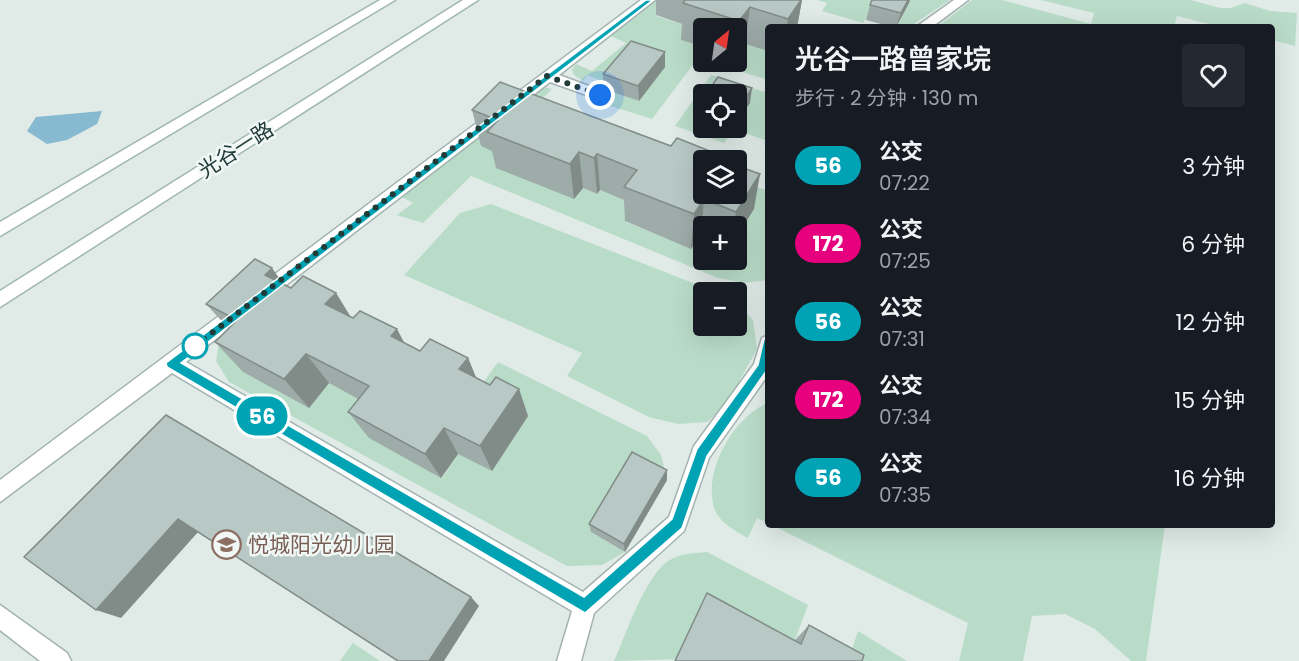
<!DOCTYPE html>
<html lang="zh">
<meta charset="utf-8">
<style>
:root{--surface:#171b24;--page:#242831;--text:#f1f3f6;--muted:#9ea1a6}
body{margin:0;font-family:Poppins,"Noto Sans SC",sans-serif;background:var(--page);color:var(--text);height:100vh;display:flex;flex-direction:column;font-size:22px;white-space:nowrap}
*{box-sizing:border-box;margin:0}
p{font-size:20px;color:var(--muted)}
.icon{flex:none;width:33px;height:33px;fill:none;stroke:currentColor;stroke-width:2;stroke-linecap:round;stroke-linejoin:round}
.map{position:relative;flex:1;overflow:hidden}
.details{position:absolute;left:765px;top:24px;width:510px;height:504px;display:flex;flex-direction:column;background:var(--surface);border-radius:6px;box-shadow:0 6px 24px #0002}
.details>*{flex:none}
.badge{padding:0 12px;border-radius:20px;font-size:21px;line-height:39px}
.needle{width:39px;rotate:29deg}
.tools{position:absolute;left:693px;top:18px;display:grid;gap:12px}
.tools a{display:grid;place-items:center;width:54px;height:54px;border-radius:6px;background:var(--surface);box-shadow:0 6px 24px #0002;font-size:30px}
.you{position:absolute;width:30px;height:30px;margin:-15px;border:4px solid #fff;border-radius:50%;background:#1a73e8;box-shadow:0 0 0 9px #1a73e833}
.map>.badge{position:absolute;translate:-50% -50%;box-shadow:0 0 0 3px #fff}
.round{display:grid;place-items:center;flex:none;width:63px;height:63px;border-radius:6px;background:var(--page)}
.head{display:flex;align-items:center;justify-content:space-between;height:102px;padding:0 30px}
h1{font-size:28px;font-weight:600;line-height:45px}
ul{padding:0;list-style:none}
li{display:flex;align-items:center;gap:18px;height:78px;padding:0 30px}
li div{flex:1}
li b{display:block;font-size:22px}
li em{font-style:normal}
li .badge{min-width:66px;font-weight:700;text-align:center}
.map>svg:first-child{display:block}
</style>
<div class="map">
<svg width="1299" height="661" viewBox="0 0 1299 661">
<rect width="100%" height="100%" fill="#e0ebe8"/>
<g fill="#b9dcc8">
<polygon points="657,0 656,16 691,27 682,40 703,47 703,59 698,58 652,119 595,101 603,89 639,101 665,67 608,83 587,75 583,81 574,75 572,70 576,64 592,71 626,43 611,36"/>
<polygon points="817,0 877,0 863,23 822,11 827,3"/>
<polygon points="891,0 950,0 909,27 896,27 908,5"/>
<polygon points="972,0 1002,0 1091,24 1094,13 1041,0 1190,0 1221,8 1231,8 1245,3 1270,11 1297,13 1295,46 1272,40 1272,27 1221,27 1177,16 1174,27 937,27"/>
<polygon points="745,44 768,51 768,80 711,62 736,62 737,56"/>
<polygon points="711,75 768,93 768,141 733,129 736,128 736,94 704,94 703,111 695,123 729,136 724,143 675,126"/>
<polygon points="544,87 552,89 519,123 506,156 597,194 600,190 637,205 626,222 691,248 701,234 703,235 704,260 736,260 737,180 768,191 768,280 744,283 718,278 471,176 423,223 397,215 413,203 402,197"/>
<polygon points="491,204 716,292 704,292 704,326 736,326 737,303 753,320 757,349 725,407 707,422 678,424 649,417 567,376 582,353 404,275 460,213"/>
<polygon points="219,345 329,383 388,414 442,478 458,454 472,398 498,362 647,436 661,455 667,480 591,532 625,552 602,565 567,566 229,382 216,361"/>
<path d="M768 403V523L757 518 748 538C735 531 718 522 714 507 703 471 734 416 768 403Z"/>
<polygon points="772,525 1165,525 1146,661 1131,661 1095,629 1065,614 1032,616 1023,661 959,661 968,623"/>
<path d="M707 552 808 605 789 656 614 661C626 634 642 586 663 565 675 554 691 553 707 552Z"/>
<polygon points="858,631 907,661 848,661"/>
<polygon points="353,643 380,661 340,661"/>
</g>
<polygon fill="#87bad0" points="102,111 97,124 67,140 47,144 27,131 36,117"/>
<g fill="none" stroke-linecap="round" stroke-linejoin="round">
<defs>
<g id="street">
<polygon points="641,0 655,0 559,75 605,92 605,98 595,98 550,82 186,362 583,592 669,517 694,446 754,364 762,338 768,335 768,375 709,458 684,531 594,613 581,661 557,661 572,611 172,373 0,502 0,480"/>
<polygon points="954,0 968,0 932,27 916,27"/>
<polygon points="0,605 67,653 71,661 40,661 0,630"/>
</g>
<g id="secondary">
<polygon points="380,0 395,0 0,236 0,222"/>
<polygon points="463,0 478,0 0,307 0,291"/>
</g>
</defs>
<use href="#street" stroke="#a3b3b0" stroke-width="3"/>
<use href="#secondary" stroke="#9fb6b2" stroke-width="3"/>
<use href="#street" fill="#fff" fill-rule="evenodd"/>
<use href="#secondary" fill="#fff" fill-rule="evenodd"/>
</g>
<g fill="#9eaca9">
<polygon points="656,0 802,0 797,27 768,27 768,51 745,44 736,56 736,28 704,28 704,47 681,40 682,24 656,15"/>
<polygon points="872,0 910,0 908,5 896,27 892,27 866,20 870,5"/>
<polygon points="665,52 665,67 639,101 603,89 603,74"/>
<polygon points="704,98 704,127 695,124 696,109"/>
<polygon points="472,110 709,160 754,209 736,226 704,226 704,235 701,234 691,249 625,221 624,200 600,190 597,194 583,188 574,199 496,168 492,151 481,146"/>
<polygon points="705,128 734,128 729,136"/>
<polygon points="283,284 291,288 336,293 351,317 420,351 468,358 476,378 490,385 519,389 528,416 492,471 458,454 441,478 369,438 348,412 358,399 329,383 309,408 243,372 215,342 228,328 206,304"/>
<polygon points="667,470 667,480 625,552 591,532 589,524"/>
<polygon points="809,625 862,661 675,661 795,640"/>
</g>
<g fill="#818c89">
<polygon points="801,0 802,0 797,27 787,27 788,19"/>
<polygon points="908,0 910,0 908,5 896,27 901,13"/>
<polygon points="750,7 745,44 736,56 736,43 739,21"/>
<polygon points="665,52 665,67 639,101 638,86"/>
<polygon points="752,88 750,103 736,124 736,112"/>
<polygon points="730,128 734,128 729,136"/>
<polygon points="710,151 709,160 705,159"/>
<polygon points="579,152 583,188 574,199 570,164"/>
<polygon points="597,154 600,190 597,194 594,158"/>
<polygon points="760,174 754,209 736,238 736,226 734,226 736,212"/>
<polygon points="704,199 701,234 691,249 694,214"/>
<polygon points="272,268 295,300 265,275"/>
<polygon points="336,293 355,325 325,304"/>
<polygon points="397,329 413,359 391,336"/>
<polygon points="306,354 329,383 309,408 284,379"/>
<polygon points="468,358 480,387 459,369"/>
<polygon points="519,389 528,416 492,471 480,446"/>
<polygon points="444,428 458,454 441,478 425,454"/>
<polygon points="667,470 667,480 625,552 624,544"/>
<polygon points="178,519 199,531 121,618 96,610"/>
<polygon points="471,597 479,606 444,661 429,661"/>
</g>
<g fill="#b8c8c4" stroke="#818c89" stroke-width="1.5">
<polygon points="685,0 801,0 788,19 750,7 739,21 683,3"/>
<polygon points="872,0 908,0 901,13 870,5"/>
<polygon points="631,41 665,52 638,86 603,74"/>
<polygon points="718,77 752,88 736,112 736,94 706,94"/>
<polygon points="500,82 671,146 677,138 710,151 705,159 710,160 704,160 704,194 736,194 736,168 738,166 760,174 736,212 704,199 694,214 624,187 637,170 597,154 594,158 579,152 570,164 487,132 498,120 472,110"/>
<polygon points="704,98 704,112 696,109"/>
<polygon points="255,259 272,268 265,275 291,288 303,276 336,293 325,304 353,318 360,311 397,329 391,336 420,351 430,339 468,358 459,369 490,385 496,377 519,389 480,446 444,428 425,454 348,412 369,386 306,354 284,379 215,342 237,320 206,304"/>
<polygon points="166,415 471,597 429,661 398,661 178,519 96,610 24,557"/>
<polygon points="632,452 667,470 624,544 589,524"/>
<polygon points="707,593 801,644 809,625 864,655 862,661 675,661"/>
</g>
<polygon fill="#00a3b4" stroke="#fff" stroke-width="1.5" points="646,0 653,0 181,363 584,597 672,519 697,449 758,365 764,339 772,339 769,367 707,456 682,528 585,613 167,367 166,363"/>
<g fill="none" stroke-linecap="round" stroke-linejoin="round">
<polyline stroke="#213b38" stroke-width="6" stroke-dasharray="0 10.8" points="195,346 191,349 547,76 600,95"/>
</g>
<defs>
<symbol id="school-ring" viewBox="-11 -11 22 22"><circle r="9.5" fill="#f0f7f5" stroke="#8d6e63" stroke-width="1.5"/><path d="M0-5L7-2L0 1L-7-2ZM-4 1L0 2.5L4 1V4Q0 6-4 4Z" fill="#8d6e63"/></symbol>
</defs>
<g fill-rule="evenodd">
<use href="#school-ring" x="210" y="528" width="33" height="33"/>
</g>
<circle fill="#fff" stroke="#00a3b4" stroke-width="3" cx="195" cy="346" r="12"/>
<g text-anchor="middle" stroke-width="5" stroke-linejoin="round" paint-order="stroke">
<g font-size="21" fill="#213b38" stroke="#f0f7f5">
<text transform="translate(236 150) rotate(-33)" y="7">光谷一路</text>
</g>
<g font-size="21" fill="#785e54" stroke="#f0f7f5" text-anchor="start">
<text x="248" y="552">悦城阳光幼儿园</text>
</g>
</g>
</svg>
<div class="tools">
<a><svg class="needle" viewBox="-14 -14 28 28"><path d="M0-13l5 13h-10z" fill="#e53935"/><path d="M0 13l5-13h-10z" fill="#9ea1a6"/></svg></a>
<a><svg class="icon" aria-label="locate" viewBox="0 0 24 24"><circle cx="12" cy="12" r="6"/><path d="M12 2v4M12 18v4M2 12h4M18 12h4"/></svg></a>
<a><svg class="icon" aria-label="layers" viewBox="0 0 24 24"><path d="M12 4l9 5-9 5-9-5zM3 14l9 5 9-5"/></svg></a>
<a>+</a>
<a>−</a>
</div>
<div class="you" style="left:600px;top:95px"></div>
<b class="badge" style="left:262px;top:416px;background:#00a3b4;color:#fff">56</b>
<section class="details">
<div class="head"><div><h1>光谷一路曾家垸</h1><p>步行 · 2 分钟 · 130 m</p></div><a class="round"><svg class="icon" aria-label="heart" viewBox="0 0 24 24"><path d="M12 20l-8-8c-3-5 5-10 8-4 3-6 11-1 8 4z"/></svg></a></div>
<ul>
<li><span class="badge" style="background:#00a3b4;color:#fff">56</span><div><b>公交</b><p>07:22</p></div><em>3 分钟</em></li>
<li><span class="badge" style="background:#e6007e;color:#fff">172</span><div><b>公交</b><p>07:25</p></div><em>6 分钟</em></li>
<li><span class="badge" style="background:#00a3b4;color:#fff">56</span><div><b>公交</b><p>07:31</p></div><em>12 分钟</em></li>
<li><span class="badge" style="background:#e6007e;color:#fff">172</span><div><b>公交</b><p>07:34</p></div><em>15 分钟</em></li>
<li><span class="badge" style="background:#00a3b4;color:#fff">56</span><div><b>公交</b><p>07:35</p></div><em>16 分钟</em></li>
</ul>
</section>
</div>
